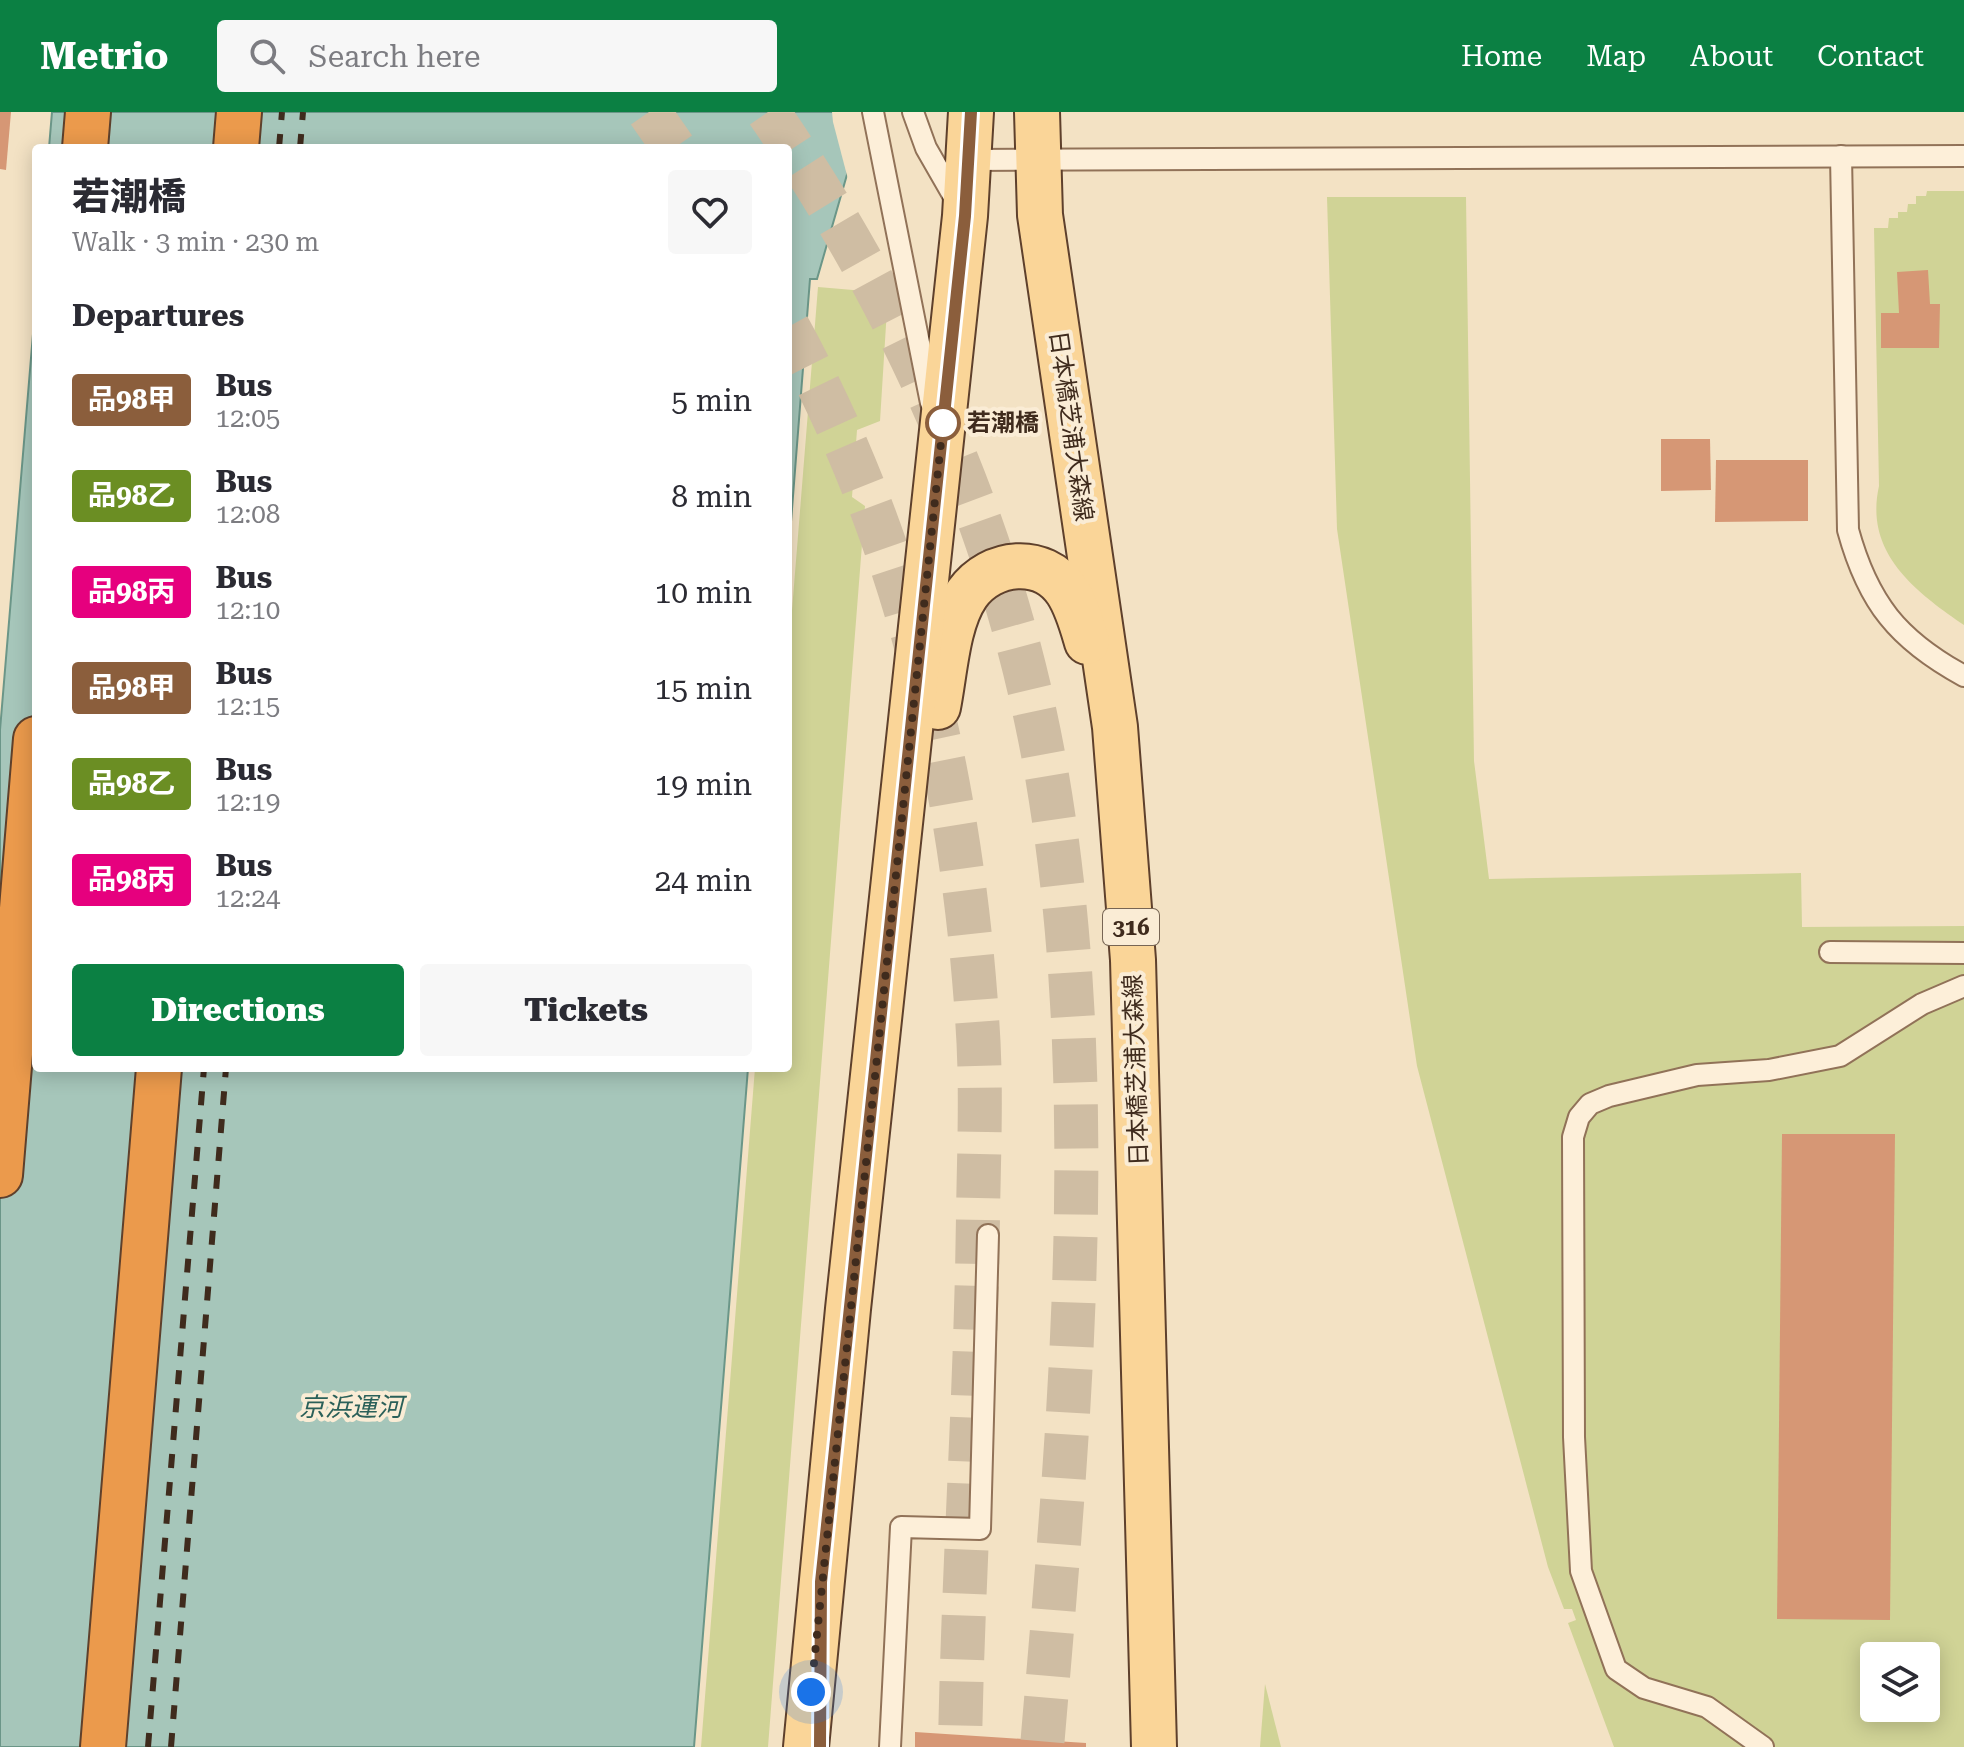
<!DOCTYPE html>
<meta charset="utf-8">
<style>
:root{--surface:#fff;--page:#f7f7f7;--text:#2b2b33;--muted:#7c7c81;--accent:#0b8043}
body{margin:0;font-family:"Roboto Serif","Noto Sans JP",serif;background:var(--page);color:var(--text);height:100vh;display:flex;flex-direction:column;font-size:30px;white-space:nowrap}
*{box-sizing:border-box;margin:0}
p{font-size:26px;color:var(--muted)}
.icon{flex:none;width:44px;height:44px;fill:none;stroke:currentColor;stroke-width:2;stroke-linecap:round;stroke-linejoin:round}
.map{position:relative;flex:1;overflow:hidden}
.drawer{position:absolute;left:32px;top:32px;width:760px;height:928px;display:flex;flex-direction:column;background:var(--surface);border-radius:8px;box-shadow:0 4px 20px #0003}
.drawer>*{flex:none}
.badge{padding:0 16px;border-radius:6px;font-size:28px;line-height:52px}
.controls{position:absolute;left:1860px;top:1530px;display:grid;gap:16px}
.controls a{display:grid;place-items:center;width:80px;height:80px;border-radius:8px;background:var(--surface);box-shadow:0 4px 20px #0003;font-size:40px}
.you{position:absolute;width:40px;height:40px;margin:-20px;border:6px solid #fff;border-radius:50%;background:#1a73e8;box-shadow:0 0 0 12px #1a73e833}
.map>.badge{position:absolute;translate:-50% -50%;box-shadow:0 0 0 4px #fff}
h2{padding:0 40px;font-size:30px;line-height:72px}
.round{display:grid;place-items:center;flex:none;width:84px;height:84px;border-radius:8px;background:var(--page)}
.head{display:flex;align-items:center;justify-content:space-between;height:136px;padding:0 40px}
h1{font-size:38px;font-weight:800;line-height:60px}
.cta{display:flex;gap:16px;margin-top:auto;padding:16px 40px}
.cta a{flex:1;height:92px;border-radius:8px;background:var(--accent);color:#fff;font-size:32px;font-weight:800;line-height:92px;text-align:center}
.cta a+a{background:var(--page);color:var(--text)}
ul{padding:0;list-style:none}
li{display:flex;align-items:center;gap:24px;height:96px;padding:0 40px}
li div{flex:1}
li b{display:block;font-size:30px}
li em{font-style:normal}
li .badge{min-width:88px;font-weight:700;text-align:center}
header{display:flex;align-items:center;gap:48px;box-sizing:border-box;height:112px;padding:0 40px;background:var(--accent);color:#fff}
header strong{font-size:38px}
nav{display:flex;gap:44px;margin-inline-start:auto;font-size:28px}
.search{width:560px;height:72px;background:var(--page);display:flex;align-items:center;gap:20px;box-sizing:border-box;padding:0 28px;border-radius:8px;color:var(--muted);font-size:30px}
.map>svg:first-child{display:block}
</style>
<header>
<strong>Metrio</strong>
<div class="search"><svg class="icon" aria-label="search" viewBox="0 0 24 24"><circle cx="10" cy="10" r="6"/><path d="M15 15l6 6"/></svg>Search here</div>
<nav><a>Home</a><a>Map</a><a>About</a><a>Contact</a></nav>
</header>
<div class="map">
<svg width="1964" height="1635" viewBox="0 0 1964 1635">
<rect width="100%" height="100%" fill="#f3e2c4"/>
<g fill="#d0d396" fill-rule="evenodd">
<path d="M1927 79H1964V513C1915 479 1864 441 1879 374L1874 116H1888L1889 106H1898V100H1907L1908 92H1916V84H1926Z"/>
<path d="M1327 85H1466L1474 649 1489 767 1801 761 1802 815 1964 814V1635H1614L1568 1511 1576 1508 1572 1497H1564L1548 1455 1417 954 1337 417ZM1874 1544H1926V1596H1874Z"/>
<polygon points="818,175 888,181 880,309 857,318 852,385 865,394 768,1635 701,1635 755,956 788,956 788,548"/>
<polygon points="1265,1572 1281,1635 1260,1635"/>
</g>
<g fill="#a6c6ba" stroke="#6b9688" stroke-width="2">
<polygon points="52,0 865,0 817,167 810,167 788,448 788,36 49,36"/>
<polygon points="36,186 36,956 748,956 694,1635 0,1635 0,618"/>
</g>
<polygon fill="#f3e2c4" points="832,0 869,0 849,71 833,10"/>
<g fill="#d69775">
<polygon points="0,0 11,0 6,58 0,57"/>
<polygon points="1928,158 1930,192 1940,192 1939,236 1881,236 1881,201 1899,201 1897,160"/>
<polygon points="1661,327 1710,327 1711,378 1661,379"/>
<polygon points="1716,348 1808,348 1808,409 1715,410"/>
<polygon points="1782,1022 1895,1022 1890,1508 1777,1507"/>
<polygon points="915,1620 1086,1631 1086,1635 915,1635"/>
</g>
<g fill="none" stroke-linecap="round" stroke-linejoin="round">
<g stroke="#cfbda3" stroke-width="44" stroke-dasharray="44 22" stroke-linecap="butt">
<polyline points="649,0 674,36"/>
<path d="M768 0C905 198 1006 425 1047 664 1101 980 1069 1318 1042 1635"/>
<path d="M788 215C905 427 961 666 977 906 982 971 979 1038 978 1103 976 1280 963 1458 960 1635"/>
</g>
<defs>
<g id="service">
<polyline points="873,0 931,291"/>
<polyline points="913,0 926,36 957,90"/>
<path d="M1841 44 1848 418C1868 491 1898 528 1964 564"/>
<polyline points="969,48 1964,44"/>
<polyline points="1830,840 1964,841"/>
<polyline points="890,1635 901,1415 980,1417 988,1123"/>
<polyline points="1763,1635 1707,1595 1644,1576 1616,1557 1581,1459 1574,1325 1573,1025 1579,1005 1590,992 1609,984 1697,963 1769,958 1840,944 1922,892 1964,874"/>
</g>
<g id="primary">
<polyline points="1037,0 1040,103 1115,615 1133,848 1154,1635"/>
<path d="M938 595C945 560 947 511 967 482 991 448 1043 443 1067 479 1077 494 1082 513 1087 530"/>
<polyline points="806,1635 848,1197 965,104 971,0"/>
</g>
<g id="motorway">
<polyline points="85,36 88,0"/>
<polyline points="236,36 239,0"/>
<polyline points="0,1063 36,627"/>
<polyline points="103,1635 159,956"/>
</g>
</defs>
<use href="#service" stroke="#917258" stroke-width="24"/>
<use href="#primary" stroke="#5e402c" stroke-width="48"/>
<use href="#motorway" stroke="#5e402c" stroke-width="48"/>
<use href="#service" stroke="#fdefd9" stroke-width="20"/>
<use href="#primary" stroke="#fad598" stroke-width="44"/>
<use href="#motorway" stroke="#eb9a4c" stroke-width="44"/>
<g stroke="#3f2b1d" stroke-width="6" stroke-dasharray="14 14" stroke-linecap="butt">
<polyline points="279,36 282,0"/>
<polyline points="300,36 303,0"/>
<polyline points="148,1635 204,956"/>
<polyline points="171,1635 226,956"/>
</g>
</g>
<g fill="none" stroke-linecap="round" stroke-linejoin="round">
<defs>
<polyline id="line" points="820,1635 821,1470 965,104 971,0"/>
</defs>
<use href="#line" stroke="#fff" stroke-width="18"/>
<use href="#line" stroke="#8b5e3c" stroke-width="12"/>
<polyline stroke="#3f2b1d" stroke-width="8" stroke-dasharray="0 14.4" points="811,1580 943,311"/>
</g>
<circle fill="#fff" stroke="#8b5e3c" stroke-width="4" cx="943" cy="311" r="16"/>
<g text-anchor="middle" stroke-width="8" stroke-linejoin="round" paint-order="stroke">
<rect fill="#faecd5" stroke="#776554" stroke-width="2" x="1103" y="797" width="56" height="36" rx="6"/>
<g font-size="22" font-weight="bold" fill="#3f2b1d">
<text x="1131" y="823">316</text>
</g>
<g font-size="24" font-weight="bold" fill="#3f2b1d" stroke="#faecd5" text-anchor="start">
<text x="967" y="319">若潮橋</text>
</g>
<g font-size="24" fill="#3f2b1d" stroke="#faecd5">
<text transform="translate(1071 314) rotate(82)" y="8">日本橋芝浦大森線</text>
<text transform="translate(1136 958) rotate(-92)" y="8">日本橋芝浦大森線</text>
</g>
<g font-size="26" font-style="italic" fill="#2b6059" stroke="#faecd5">
<text x="351" y="1304">京浜運河</text>
</g>
</g>
</svg>
<div class="controls">
<a><svg class="icon" aria-label="layers" viewBox="0 0 24 24"><path d="M12 4l9 5-9 5-9-5zM3 14l9 5 9-5"/></svg></a>
</div>
<div class="you" style="left:811px;top:1580px"></div>
<section class="drawer">
<div class="head"><div><h1>若潮橋</h1><p>Walk · 3 min · 230 m</p></div><a class="round"><svg class="icon" aria-label="heart" viewBox="0 0 24 24"><path d="M12 20l-8-8c-3-5 5-10 8-4 3-6 11-1 8 4z"/></svg></a></div>
<h2>Departures</h2>
<ul>
<li><span class="badge" style="background:#8b5e3c;color:#fff">品98甲</span><div><b>Bus</b><p>12:05</p></div><em>5 min</em></li>
<li><span class="badge" style="background:#6b8e23;color:#fff">品98乙</span><div><b>Bus</b><p>12:08</p></div><em>8 min</em></li>
<li><span class="badge" style="background:#e6007e;color:#fff">品98丙</span><div><b>Bus</b><p>12:10</p></div><em>10 min</em></li>
<li><span class="badge" style="background:#8b5e3c;color:#fff">品98甲</span><div><b>Bus</b><p>12:15</p></div><em>15 min</em></li>
<li><span class="badge" style="background:#6b8e23;color:#fff">品98乙</span><div><b>Bus</b><p>12:19</p></div><em>19 min</em></li>
<li><span class="badge" style="background:#e6007e;color:#fff">品98丙</span><div><b>Bus</b><p>12:24</p></div><em>24 min</em></li>
</ul>
<div class="cta"><a>Directions</a><a>Tickets</a></div>
</section>
</div>
